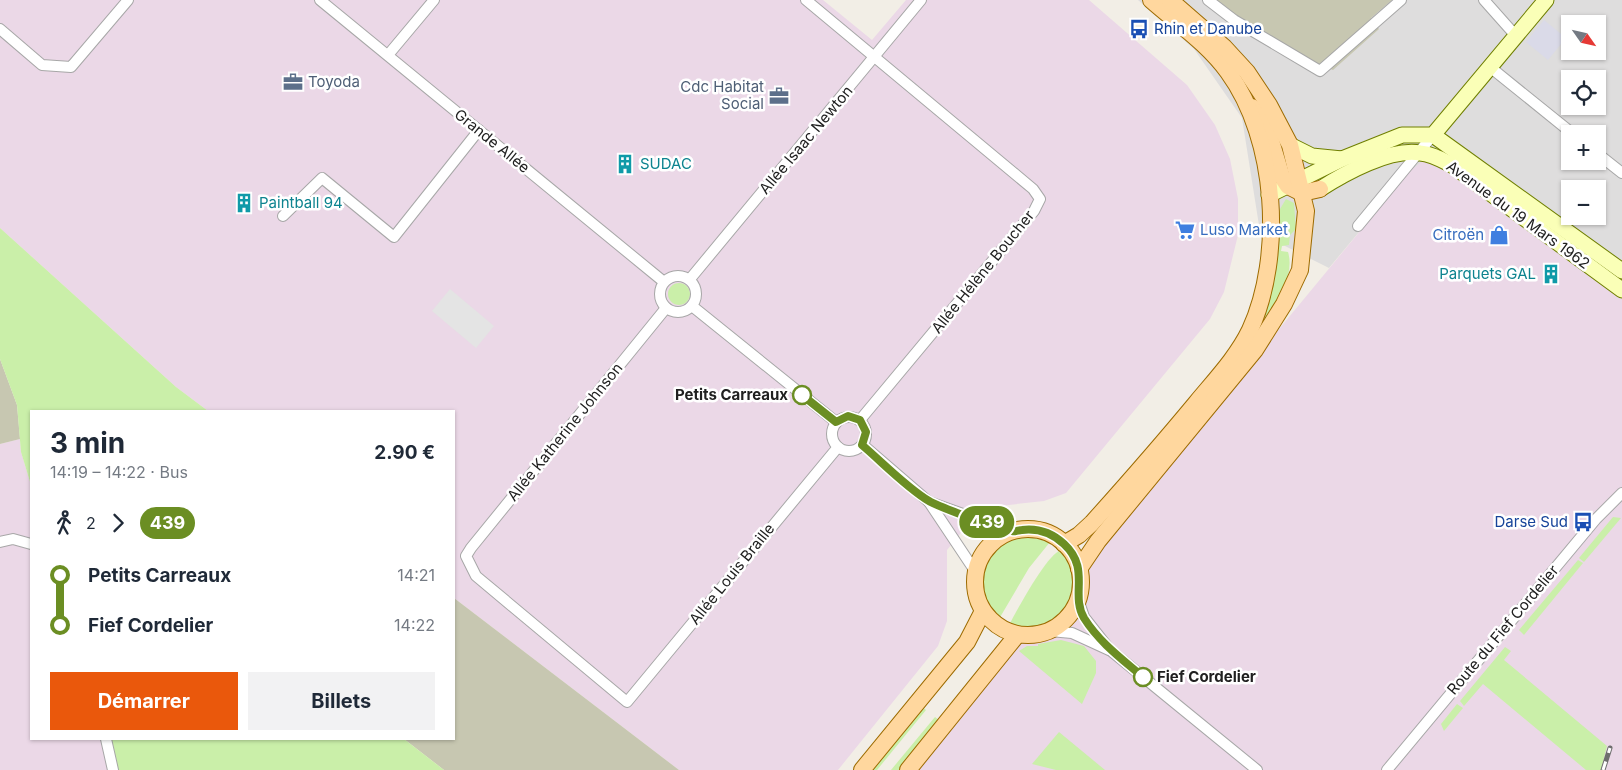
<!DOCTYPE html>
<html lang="fr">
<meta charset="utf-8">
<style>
:root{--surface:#fff;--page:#f2f2f3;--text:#1f2937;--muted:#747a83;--accent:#ea580c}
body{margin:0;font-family:Inter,sans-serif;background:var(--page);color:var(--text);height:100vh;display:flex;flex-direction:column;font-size:19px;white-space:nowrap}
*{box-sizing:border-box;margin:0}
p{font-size:16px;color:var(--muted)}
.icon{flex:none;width:28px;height:28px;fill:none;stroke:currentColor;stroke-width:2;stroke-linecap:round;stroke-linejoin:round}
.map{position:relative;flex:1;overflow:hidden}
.details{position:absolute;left:30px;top:410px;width:425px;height:330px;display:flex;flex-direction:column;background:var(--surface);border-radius:0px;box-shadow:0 1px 4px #0004}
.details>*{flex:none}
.badge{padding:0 10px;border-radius:16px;font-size:18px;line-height:32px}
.needle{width:32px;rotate:124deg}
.controls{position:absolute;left:1561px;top:15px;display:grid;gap:10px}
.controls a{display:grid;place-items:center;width:45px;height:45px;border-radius:0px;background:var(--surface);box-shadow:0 1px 4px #0004;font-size:25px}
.map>.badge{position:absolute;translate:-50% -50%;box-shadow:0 0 0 2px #fff}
.legs{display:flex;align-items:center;gap:8px;height:55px;padding:0 20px;font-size:16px}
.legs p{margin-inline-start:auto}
.headline{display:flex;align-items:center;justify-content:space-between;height:85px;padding:0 20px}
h1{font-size:28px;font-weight:700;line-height:38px}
.button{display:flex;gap:10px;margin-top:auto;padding:10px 20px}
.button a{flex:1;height:58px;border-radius:0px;background:var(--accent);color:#fff;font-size:20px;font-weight:700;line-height:58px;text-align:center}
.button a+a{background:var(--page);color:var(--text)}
ul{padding:0 20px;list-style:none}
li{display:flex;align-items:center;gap:18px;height:50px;font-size:19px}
li i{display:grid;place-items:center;width:8px;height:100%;margin:0 6px;background:currentColor}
li i::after{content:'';width:12px;height:12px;margin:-6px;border:4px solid;border-radius:50%;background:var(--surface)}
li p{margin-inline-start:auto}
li:first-child i{background:linear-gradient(#0000 50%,currentColor 0)}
li:last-child i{background:linear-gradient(currentColor 50%,#0000 0)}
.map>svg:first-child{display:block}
</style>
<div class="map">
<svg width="1622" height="770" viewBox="0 0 1622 770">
<rect width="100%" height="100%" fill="#f2eee6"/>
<path fill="#dedddd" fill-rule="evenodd" d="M1138 0H1622V273L1409 172 1329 268 1283 245 1261 238 1242 118 1194 49ZM1570 24H1598V51H1570ZM1570 79H1598V106H1570ZM1570 134H1598V161H1570ZM1570 189H1598V216H1570Z"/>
<g fill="#ebd8e7">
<polygon points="0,0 823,0 872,40 906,0 1089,0 1187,85 1215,125 1230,159 1238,199 1238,235 1224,292 1210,319 1066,493 1044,501 981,508 947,550 947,621 938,646 838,770 679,770 454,598 454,411 208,411 176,387 0,228"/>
<polygon points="1440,147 1622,273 1622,770 914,770 1409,172"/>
<polygon points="20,439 21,452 31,485 31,739 111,739 118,770 0,770 0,444"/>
</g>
<g fill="#c7c7b1">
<polygon points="1206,0 1392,0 1371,18 1379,29 1333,70 1284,50"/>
<polygon points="0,359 17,405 20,439 0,444"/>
<polygon points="454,598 679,770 444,770 404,739 454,739"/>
</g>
<g fill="#caefa9">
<path d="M1286 199 1294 203 1296 229 1290 235 1289 245 1282 246 1281 251 1288 252C1299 287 1251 341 1231 369L1280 209Z"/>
<polygon points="0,228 176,387 208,411 31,411 31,485 21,452 17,405 0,359"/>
<circle cx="679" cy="294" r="11"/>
<polygon points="1613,517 1621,518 1584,562 1579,558"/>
<path d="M1025 536 1050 542 1029 568 999 619C963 590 984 544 1025 536Z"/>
<path d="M1061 550C1097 589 1056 639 1009 625 1017 610 1047 554 1061 550Z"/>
<polygon points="1578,560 1583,563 1524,635 1519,630"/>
<polygon points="1061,640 1084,646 1096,661 1096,673 1082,704 1019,651 1027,646 1038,646 1038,644"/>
<polygon points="1505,647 1511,651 1504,660 1607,746 1601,770 1586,770 1483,684 1464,706 1460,701"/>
<polygon points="1457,704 1463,708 1444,731 1441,724"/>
<polygon points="921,706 926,710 877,770 868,770"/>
<polygon points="935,717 940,721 900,770 891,770"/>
<polygon points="1059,732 1105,770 1056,770 1032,764"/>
<polygon points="110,739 404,739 444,770 116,770"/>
</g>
<polygon fill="#e4e4e4" points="450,289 494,326 476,348 432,311"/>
<polygon fill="#dadae8" points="1544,20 1566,38 1548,60 1526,42"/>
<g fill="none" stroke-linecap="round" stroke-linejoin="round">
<defs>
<g id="street">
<polyline points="320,0 664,282"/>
<polyline points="806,0 1033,189 1040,199 1034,211 860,420"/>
<polyline points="1208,0 1234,20 1320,71 1401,0"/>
<polyline points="1484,0 1516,36"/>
<polyline points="0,29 42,65 71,67 128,0"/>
<polyline points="388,55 434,0"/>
<polyline points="1490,67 1573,134"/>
<polyline points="1598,154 1622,173"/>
<polyline points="283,216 322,178 394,237 479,130"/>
<polyline points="1358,226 1433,135"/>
<circle cx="678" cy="294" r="18"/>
<polyline points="690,279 921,0"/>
<polyline points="692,306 836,422"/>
<polyline points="666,308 471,548 466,556 476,576 627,702 838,447"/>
<circle cx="849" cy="434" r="17"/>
<polyline points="863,445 929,502 975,571"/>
<polyline points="929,502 1011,531"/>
<polyline points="0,542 13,539 31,544"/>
<polyline points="1078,599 1084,617 1110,650 1257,770"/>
<polyline points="1050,631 1072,633 1109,650"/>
<polyline points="106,739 113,770"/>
<polyline points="1387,770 1596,519 1622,493"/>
</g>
<g id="secondary">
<polyline points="1433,135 1622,271"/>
<polyline points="1290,145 1312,156 1342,159"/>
<path d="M1320 189C1345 173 1390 148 1420 153 1432 154 1442 160 1452 165L1622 290"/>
<polyline points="1269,195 1342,159 1402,135 1433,135 1546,0"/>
</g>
<g id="primary">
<polyline points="1252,107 1265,121 1282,177 1288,186 1302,193 1320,189"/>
<circle cx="1028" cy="582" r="53"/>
<path d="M1064 544 1079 535 1092 523C1127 484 1162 444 1196 403 1215 380 1237 357 1250 330 1284 256 1277 139 1228 72 1208 44 1177 23 1151 0"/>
<polyline points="1079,569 1098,541 1255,350 1284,304 1300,270 1306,211 1290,145 1269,105 1247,72 1224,47 1170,0"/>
<polyline points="862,770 967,642 983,611"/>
<polyline points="908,770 1017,635"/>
</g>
</defs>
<use href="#street" stroke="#a7a7a7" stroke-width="12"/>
<use href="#secondary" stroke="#6f7f00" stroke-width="17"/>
<use href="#primary" stroke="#9d6b00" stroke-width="18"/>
<use href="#street" stroke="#fff" stroke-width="10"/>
<use href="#secondary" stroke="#faffb7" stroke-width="15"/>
<use href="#primary" stroke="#ffd79e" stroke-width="16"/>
<defs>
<polyline id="rail" points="1603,770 1610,748"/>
</defs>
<use href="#rail" stroke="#6e6e6e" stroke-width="5"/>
<use href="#rail" stroke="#fff" stroke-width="3" stroke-dasharray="9" stroke-linecap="butt"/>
</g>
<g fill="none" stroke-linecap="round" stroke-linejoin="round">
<defs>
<path id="line-1" d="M802 395 836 422 848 416 860 420 866 432 862 445C882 462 907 488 929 501 937 506 1003 531 1011 531 1014 532 1019 530 1022 530 1038 528 1052 533 1064 544 1091 569 1070 594 1084 618 1099 642 1122 659 1143 677"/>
</defs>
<use href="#line-1" stroke="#fff" stroke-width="11"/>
<use href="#line-1" stroke="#6b8e23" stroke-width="8"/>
</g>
<defs>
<symbol id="bus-bare" viewBox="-9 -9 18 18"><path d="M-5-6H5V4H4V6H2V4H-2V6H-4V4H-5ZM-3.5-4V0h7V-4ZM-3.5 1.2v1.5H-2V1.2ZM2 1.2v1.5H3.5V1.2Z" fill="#1a4fb4" stroke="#fff" stroke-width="2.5" paint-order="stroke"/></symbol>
<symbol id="office-bare" viewBox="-9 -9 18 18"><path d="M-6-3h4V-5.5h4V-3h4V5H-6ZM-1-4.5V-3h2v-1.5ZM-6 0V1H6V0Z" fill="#5c6f8a" stroke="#fff" stroke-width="2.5" paint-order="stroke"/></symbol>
<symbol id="building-bare" viewBox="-9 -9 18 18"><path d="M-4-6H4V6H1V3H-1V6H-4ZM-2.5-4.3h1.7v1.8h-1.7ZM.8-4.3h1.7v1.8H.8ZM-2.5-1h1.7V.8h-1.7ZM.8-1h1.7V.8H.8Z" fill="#0f9aa8" stroke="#fff" stroke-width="2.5" paint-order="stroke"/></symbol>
<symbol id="supermarket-bare" viewBox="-9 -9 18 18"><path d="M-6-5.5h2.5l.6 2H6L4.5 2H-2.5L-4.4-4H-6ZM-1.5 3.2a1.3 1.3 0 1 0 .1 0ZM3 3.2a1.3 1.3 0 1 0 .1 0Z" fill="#3f7fe0" stroke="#fff" stroke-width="2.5" paint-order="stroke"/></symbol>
<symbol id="shop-bare" viewBox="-9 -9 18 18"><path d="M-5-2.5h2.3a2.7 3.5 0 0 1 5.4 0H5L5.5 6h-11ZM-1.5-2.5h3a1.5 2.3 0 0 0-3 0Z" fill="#3f7fe0" stroke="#fff" stroke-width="2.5" paint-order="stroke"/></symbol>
</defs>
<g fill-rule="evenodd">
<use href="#bus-bare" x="1125" y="15" width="28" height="28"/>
<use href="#office-bare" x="279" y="68" width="28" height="28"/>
<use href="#office-bare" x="765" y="82" width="28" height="28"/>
<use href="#building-bare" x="611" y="150" width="28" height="28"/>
<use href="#building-bare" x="230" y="189" width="28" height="28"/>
<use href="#supermarket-bare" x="1171" y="216" width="28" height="28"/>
<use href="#shop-bare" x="1485" y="221" width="28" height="28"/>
<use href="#building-bare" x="1537" y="260" width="28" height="28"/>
<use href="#bus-bare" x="1569" y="508" width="28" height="28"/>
</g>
<g fill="#fff" stroke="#6b8e23" stroke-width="2.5">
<circle cx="802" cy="395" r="9"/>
<circle cx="1143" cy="677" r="9"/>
</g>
<g text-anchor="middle" stroke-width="5" stroke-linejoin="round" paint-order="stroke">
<g font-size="15" fill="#164399" stroke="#fff" text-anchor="start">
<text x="1154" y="34">Rhin et Danube</text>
<text x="1568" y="527" text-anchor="end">Darse Sud</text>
</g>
<g font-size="15" fill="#4e5e75" stroke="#fff" text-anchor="start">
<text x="308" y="87">Toyoda</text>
<text x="764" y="92" text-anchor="end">Cdc Habitat<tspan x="764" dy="17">Social</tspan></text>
</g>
<g font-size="15" fill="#202020" stroke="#fff">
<text transform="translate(806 140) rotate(-50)" y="5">Allée Isaac Newton</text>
<text transform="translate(492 141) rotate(39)" y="5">Grande Allée</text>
<text transform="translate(1518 215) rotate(36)" y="5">Avenue du 19 Mars 1962</text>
<text transform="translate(983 272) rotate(-51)" y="5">Allée Hélène Boucher</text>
<text transform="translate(565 432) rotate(-51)" y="5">Allée Katherine Johnson</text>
<text transform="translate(732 574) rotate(-51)" y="5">Allée Louis Braille</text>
<text transform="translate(1503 630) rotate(-50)" y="5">Route du Fief Cordelier</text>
</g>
<g font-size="15" fill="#0d838f" stroke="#fff" text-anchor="start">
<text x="640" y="169">SUDAC</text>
<text x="259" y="208">Paintball 94</text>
<text x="1536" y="279" text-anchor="end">Parquets GAL</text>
</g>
<g font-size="15" fill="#366cbe" stroke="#fff" text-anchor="start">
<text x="1200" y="235">Luso Market</text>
<text x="1484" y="240" text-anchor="end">Citroën</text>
</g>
<g font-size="15" font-weight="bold" fill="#202020" stroke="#fff" text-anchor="end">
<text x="788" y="400">Petits Carreaux</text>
<text x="1157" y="682" text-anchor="start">Fief Cordelier</text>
</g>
</g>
</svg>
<div class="controls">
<a><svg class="needle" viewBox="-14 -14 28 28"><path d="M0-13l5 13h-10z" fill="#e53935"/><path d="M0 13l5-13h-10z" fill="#747a83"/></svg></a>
<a><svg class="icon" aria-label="locate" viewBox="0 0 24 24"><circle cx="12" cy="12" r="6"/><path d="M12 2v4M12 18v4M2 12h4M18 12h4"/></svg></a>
<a>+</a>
<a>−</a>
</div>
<b class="badge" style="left:987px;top:522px;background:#6b8e23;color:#fff">439</b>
<section class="details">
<div class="headline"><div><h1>3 min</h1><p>14:19 – 14:22 · Bus</p></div><b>2.90 €</b></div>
<div class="legs"><svg class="icon" aria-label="walk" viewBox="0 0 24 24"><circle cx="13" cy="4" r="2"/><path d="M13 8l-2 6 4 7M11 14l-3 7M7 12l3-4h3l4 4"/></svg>2<svg class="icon" aria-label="forward" viewBox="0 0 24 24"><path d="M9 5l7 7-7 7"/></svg><b class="badge" style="background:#6b8e23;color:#fff">439</b></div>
<ul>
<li><i style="color:#6b8e23"></i><b>Petits Carreaux</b><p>14:21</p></li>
<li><i style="color:#6b8e23"></i><b>Fief Cordelier</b><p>14:22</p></li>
</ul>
<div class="button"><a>Démarrer</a><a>Billets</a></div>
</section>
</div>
